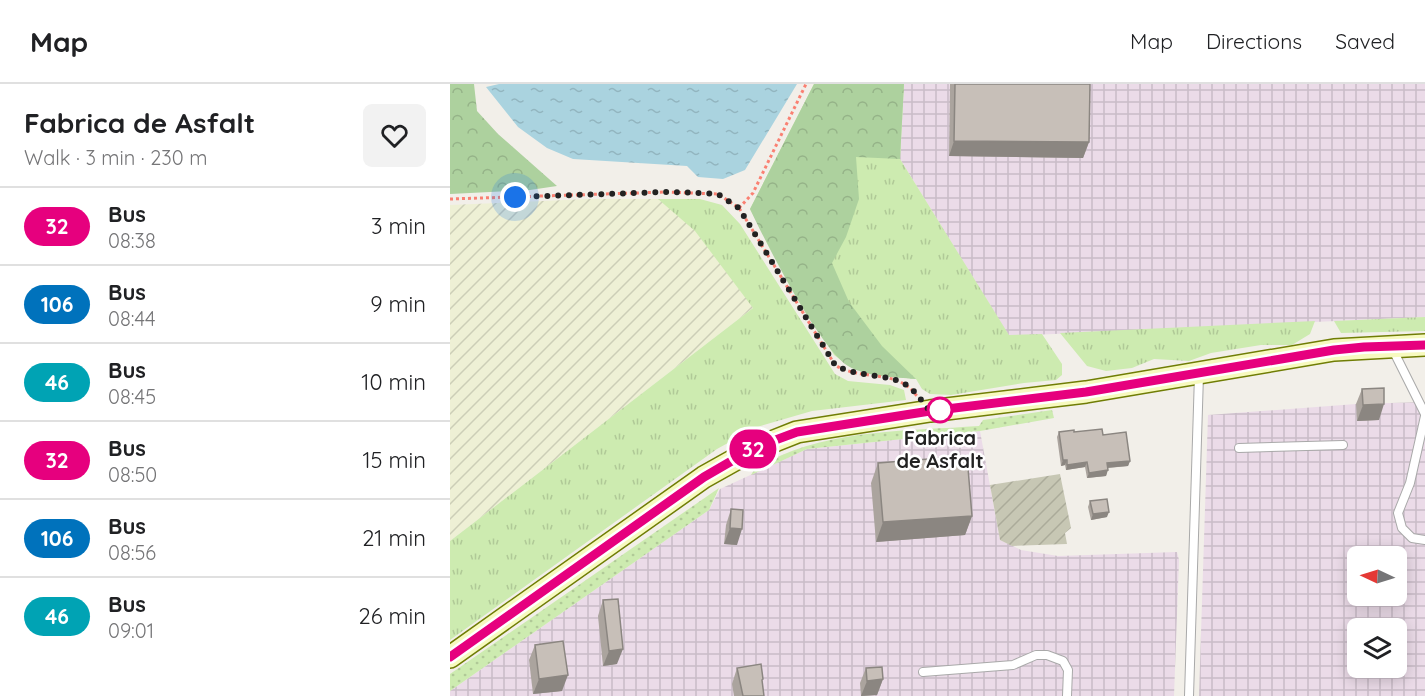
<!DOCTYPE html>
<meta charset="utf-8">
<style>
:root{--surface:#fff;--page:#f2f2f2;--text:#202124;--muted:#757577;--line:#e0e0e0}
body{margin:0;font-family:Quicksand,sans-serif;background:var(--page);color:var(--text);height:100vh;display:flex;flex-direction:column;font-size:22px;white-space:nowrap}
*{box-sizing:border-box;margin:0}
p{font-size:20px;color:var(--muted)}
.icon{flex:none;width:33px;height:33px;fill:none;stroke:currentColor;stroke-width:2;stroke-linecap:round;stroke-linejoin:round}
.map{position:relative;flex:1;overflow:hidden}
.panel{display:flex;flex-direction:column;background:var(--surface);width:450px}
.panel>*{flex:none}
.badge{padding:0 12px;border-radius:20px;font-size:21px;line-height:39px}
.needle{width:39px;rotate:274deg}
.buttons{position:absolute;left:897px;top:462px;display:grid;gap:12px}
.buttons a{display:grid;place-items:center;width:60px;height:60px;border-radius:9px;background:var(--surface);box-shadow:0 3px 15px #0003;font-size:30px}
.you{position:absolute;width:30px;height:30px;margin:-15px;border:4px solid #fff;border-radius:50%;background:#1a73e8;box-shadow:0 0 0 9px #1a73e833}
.map>.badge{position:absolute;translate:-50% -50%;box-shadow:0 0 0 3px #fff}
.round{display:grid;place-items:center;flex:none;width:63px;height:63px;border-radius:9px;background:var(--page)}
.summary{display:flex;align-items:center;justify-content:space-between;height:102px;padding:0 24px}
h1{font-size:28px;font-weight:700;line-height:45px}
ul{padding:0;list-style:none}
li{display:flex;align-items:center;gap:18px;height:78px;padding:0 24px;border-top:2px solid var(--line)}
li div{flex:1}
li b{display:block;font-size:22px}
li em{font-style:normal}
li .badge{min-width:66px;font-weight:700;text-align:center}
header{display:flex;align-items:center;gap:36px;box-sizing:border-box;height:84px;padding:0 30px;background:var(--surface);border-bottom:2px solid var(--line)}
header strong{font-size:28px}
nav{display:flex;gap:33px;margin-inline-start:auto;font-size:21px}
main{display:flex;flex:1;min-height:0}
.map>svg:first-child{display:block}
</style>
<header>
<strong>Map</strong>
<nav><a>Map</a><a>Directions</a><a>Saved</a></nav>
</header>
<main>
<section class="panel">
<div class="summary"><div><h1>Fabrica de Asfalt</h1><p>Walk · 3 min · 230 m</p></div><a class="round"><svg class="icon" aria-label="heart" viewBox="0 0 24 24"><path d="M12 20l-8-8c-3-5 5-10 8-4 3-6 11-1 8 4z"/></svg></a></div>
<ul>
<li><span class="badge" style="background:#e6007e;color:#fff">32</span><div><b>Bus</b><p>08:38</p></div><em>3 min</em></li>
<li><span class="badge" style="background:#0072bc;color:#fff">106</span><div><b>Bus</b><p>08:44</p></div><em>9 min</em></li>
<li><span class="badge" style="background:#00a3b4;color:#fff">46</span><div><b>Bus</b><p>08:45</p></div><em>10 min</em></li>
<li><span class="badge" style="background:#e6007e;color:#fff">32</span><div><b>Bus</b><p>08:50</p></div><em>15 min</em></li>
<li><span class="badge" style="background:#0072bc;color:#fff">106</span><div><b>Bus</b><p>08:56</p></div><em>21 min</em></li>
<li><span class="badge" style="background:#00a3b4;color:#fff">46</span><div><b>Bus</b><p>09:01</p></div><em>26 min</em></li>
</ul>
</section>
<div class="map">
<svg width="975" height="612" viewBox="0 0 975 612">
<defs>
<pattern id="industrial-grid" width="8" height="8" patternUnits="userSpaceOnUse" patternTransform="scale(1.5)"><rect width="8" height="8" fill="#ebdbe8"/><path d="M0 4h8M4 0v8" fill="none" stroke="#c9bcc7"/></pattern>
<pattern id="construction-furrows" width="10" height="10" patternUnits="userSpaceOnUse" patternTransform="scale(1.5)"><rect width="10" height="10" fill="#c7c7b4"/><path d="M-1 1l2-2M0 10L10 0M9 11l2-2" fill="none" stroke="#abab9a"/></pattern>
<pattern id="farmland-furrows" width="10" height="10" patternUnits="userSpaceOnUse" patternTransform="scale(1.5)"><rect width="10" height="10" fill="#eef0d5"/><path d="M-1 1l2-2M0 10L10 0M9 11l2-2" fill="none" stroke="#ccceb7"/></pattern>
<pattern id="grass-tufts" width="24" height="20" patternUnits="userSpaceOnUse" patternTransform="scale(1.5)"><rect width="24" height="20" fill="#cdebb0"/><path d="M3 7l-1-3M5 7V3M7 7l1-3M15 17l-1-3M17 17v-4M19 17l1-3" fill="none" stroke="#b0c997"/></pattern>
<pattern id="forest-crowns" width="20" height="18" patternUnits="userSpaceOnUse" patternTransform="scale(1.5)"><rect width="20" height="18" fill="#add19e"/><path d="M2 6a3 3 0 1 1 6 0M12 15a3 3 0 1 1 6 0" fill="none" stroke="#95b388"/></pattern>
<pattern id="garden-dots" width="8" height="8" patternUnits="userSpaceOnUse" patternTransform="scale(1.5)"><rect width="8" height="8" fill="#cdebb0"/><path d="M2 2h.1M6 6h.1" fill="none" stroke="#b0c997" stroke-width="1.8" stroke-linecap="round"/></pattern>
<pattern id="water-ripples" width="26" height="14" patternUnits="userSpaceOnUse" patternTransform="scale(1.5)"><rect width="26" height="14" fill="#aad3df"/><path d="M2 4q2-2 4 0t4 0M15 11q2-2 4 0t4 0" fill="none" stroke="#92b5bf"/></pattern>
</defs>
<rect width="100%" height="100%" fill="#f2efe9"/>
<g fill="url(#industrial-grid)" fill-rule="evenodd">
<polygon points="454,0 975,0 975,233 559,252 450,75"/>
<path d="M975 318V612H749L758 331 906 320ZM908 472H946V512H908ZM908 544H946V584H908Z"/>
<polygon points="530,347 550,456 571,466 608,472 727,468 729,476 724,612 0,612 0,607 259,426 270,405 357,365"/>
</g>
<polygon fill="url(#construction-furrows)" points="610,390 621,444 615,449 617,460 562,462 550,456 540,401"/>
<polygon fill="url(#farmland-furrows)" points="138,115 210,115 257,128 303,224 0,457 0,121"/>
<g fill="url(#grass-tufts)">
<polygon points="364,0 454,0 450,75 559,251 592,250 612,280 612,291 606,296 574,299 501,311 480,310 472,305 466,295 426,291 399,282 384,271 334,189 300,125"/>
<polygon points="208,115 250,115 272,121 290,140 385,290 398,297 440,301 454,306 456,316 362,327 307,343 267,365 0,556 0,457 303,224 245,147"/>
<polygon points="975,233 975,247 891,249 884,237"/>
<polygon points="865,237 860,250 842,261 811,261 761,269 739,277 704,275 682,284 656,287 637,282 610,249"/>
</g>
<g fill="url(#forest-crowns)">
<polygon points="0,0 24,0 27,27 48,50 107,102 80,106 0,110"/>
<path d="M364 0H454L450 75 406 73 409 115 396 153 382 179 399 218 432 262 466 295C444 293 417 293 398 282 369 264 316 159 300 125Z"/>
</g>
<g fill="url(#garden-dots)">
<path d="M602 326 604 334 530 347 357 365 301 391C305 383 311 381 319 377 382 345 460 347 529 342L533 336Z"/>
<polygon points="269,404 259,426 0,607 0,590"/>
</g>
<polygon fill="url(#water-ripples)" points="49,0 347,0 295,86 273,95 248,93 237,82 123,75 97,64 68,43 36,3"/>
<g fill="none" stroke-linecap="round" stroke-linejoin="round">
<defs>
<g id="lane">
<polyline points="942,264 975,330"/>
<polyline points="975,332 960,399 948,429 952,444 962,454 975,456"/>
<polyline points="789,364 893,361"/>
<polyline points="473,588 563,581 586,571 597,571 613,577 618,586 617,612"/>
<polyline points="739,612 749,291"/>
</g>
<polyline id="secondary" points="0,573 254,393 304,365 347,348 480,327 636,308 884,266 975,261"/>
</defs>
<use href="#lane" stroke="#a9a9a9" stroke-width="10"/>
<use href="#secondary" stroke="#707d05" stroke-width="24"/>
<g stroke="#fa8072" stroke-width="3" stroke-dasharray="3 3" stroke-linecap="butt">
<path d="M0 115 216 108 268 110 289 124 385 281C407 295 439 288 457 302 461 304 464 309 467 312"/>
<polyline points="289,124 303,109 356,0"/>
</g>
<use href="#lane" stroke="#fff" stroke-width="8"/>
<use href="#secondary" stroke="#f7fabf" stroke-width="21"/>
</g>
<g fill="#aba49e">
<polygon points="500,0 640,0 639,58 633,74 499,72"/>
<polygon points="912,305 929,336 907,337 906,320"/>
<polygon points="609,348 653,351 680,377 678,382 658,384 656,392 637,394 635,383 616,386 615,381 611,382 607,353"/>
<polygon points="428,379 522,432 515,451 426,458 421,399"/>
<polygon points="640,417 657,433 641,436 638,423"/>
<polygon points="281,425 287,461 274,460 276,441"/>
<polygon points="153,516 167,580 153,582 148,532"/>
<polygon points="85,561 112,607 83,610 79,576"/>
<polygon points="287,584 312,599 314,612 284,612 282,600"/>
<polygon points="416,584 433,595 427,611 411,612 410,599"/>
</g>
<g fill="#8b8681">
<polygon points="504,57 639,58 633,74 499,72"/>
<polygon points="934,320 929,336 907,337 913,321"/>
<polygon points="613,376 617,376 615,381 611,382"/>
<polygon points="680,377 678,382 655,384 657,379"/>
<polygon points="637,378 635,383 616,386 617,381"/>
<polygon points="658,386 656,392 637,394 639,389"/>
<polygon points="659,428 657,433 641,436 643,430"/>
<polygon points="522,432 515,451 426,458 433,438"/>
<polygon points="280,444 292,445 287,461 274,460"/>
<polygon points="173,565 167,580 153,582 159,567"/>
<polygon points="118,591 112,607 83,610 89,595"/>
<polygon points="433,595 427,611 411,612 417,597"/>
</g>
<g fill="#c7bfb8" stroke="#8b8681" stroke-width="1.5">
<polygon points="505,0 640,0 639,58 504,57"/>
<polygon points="934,304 934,320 913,321 912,305"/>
<polygon points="652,345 653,351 676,348 680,377 657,379 658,386 639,389 637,378 617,381 617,376 613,376 609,348 624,346 624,348"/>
<polygon points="517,372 522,432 433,438 428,379"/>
<polygon points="657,415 659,428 643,430 640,417"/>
<polygon points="281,425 293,426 292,445 280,444"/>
<polygon points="168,515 173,565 159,567 153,516"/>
<polygon points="113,557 118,591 89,595 85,561"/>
<polygon points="311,580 313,595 312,596 314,612 293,612 287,584"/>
<polygon points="432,583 433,595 417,597 416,584"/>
</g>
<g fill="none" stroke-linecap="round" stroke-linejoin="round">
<defs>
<polyline id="line" points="0,573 254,393 304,364 347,348 480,327 636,308 884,266 914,263 975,261"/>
</defs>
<use href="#line" stroke="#fff" stroke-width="14"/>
<use href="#line" stroke="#e6007e" stroke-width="9"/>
<path stroke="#222" stroke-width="6" stroke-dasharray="0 10.8" d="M65 113 216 108 251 109 268 110 289 124 385 281C407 294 440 289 458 302 466 308 473 319 480 327L490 326"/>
</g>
<circle fill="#fff" stroke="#e6007e" stroke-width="3" cx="490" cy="326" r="12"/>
<g text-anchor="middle" stroke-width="5" stroke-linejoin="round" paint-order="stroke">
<g font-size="20" font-weight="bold" fill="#222" stroke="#fff">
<text x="490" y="361">Fabrica<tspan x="490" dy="23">de Asfalt</tspan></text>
</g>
</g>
</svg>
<div class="buttons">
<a><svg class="needle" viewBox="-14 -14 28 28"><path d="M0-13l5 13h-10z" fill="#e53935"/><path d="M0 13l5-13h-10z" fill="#757577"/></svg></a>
<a><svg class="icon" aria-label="layers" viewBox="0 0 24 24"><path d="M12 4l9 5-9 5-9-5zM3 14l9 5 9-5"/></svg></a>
</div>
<div class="you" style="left:65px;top:113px"></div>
<b class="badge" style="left:303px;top:365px;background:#e6007e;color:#fff">32</b>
</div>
</main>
